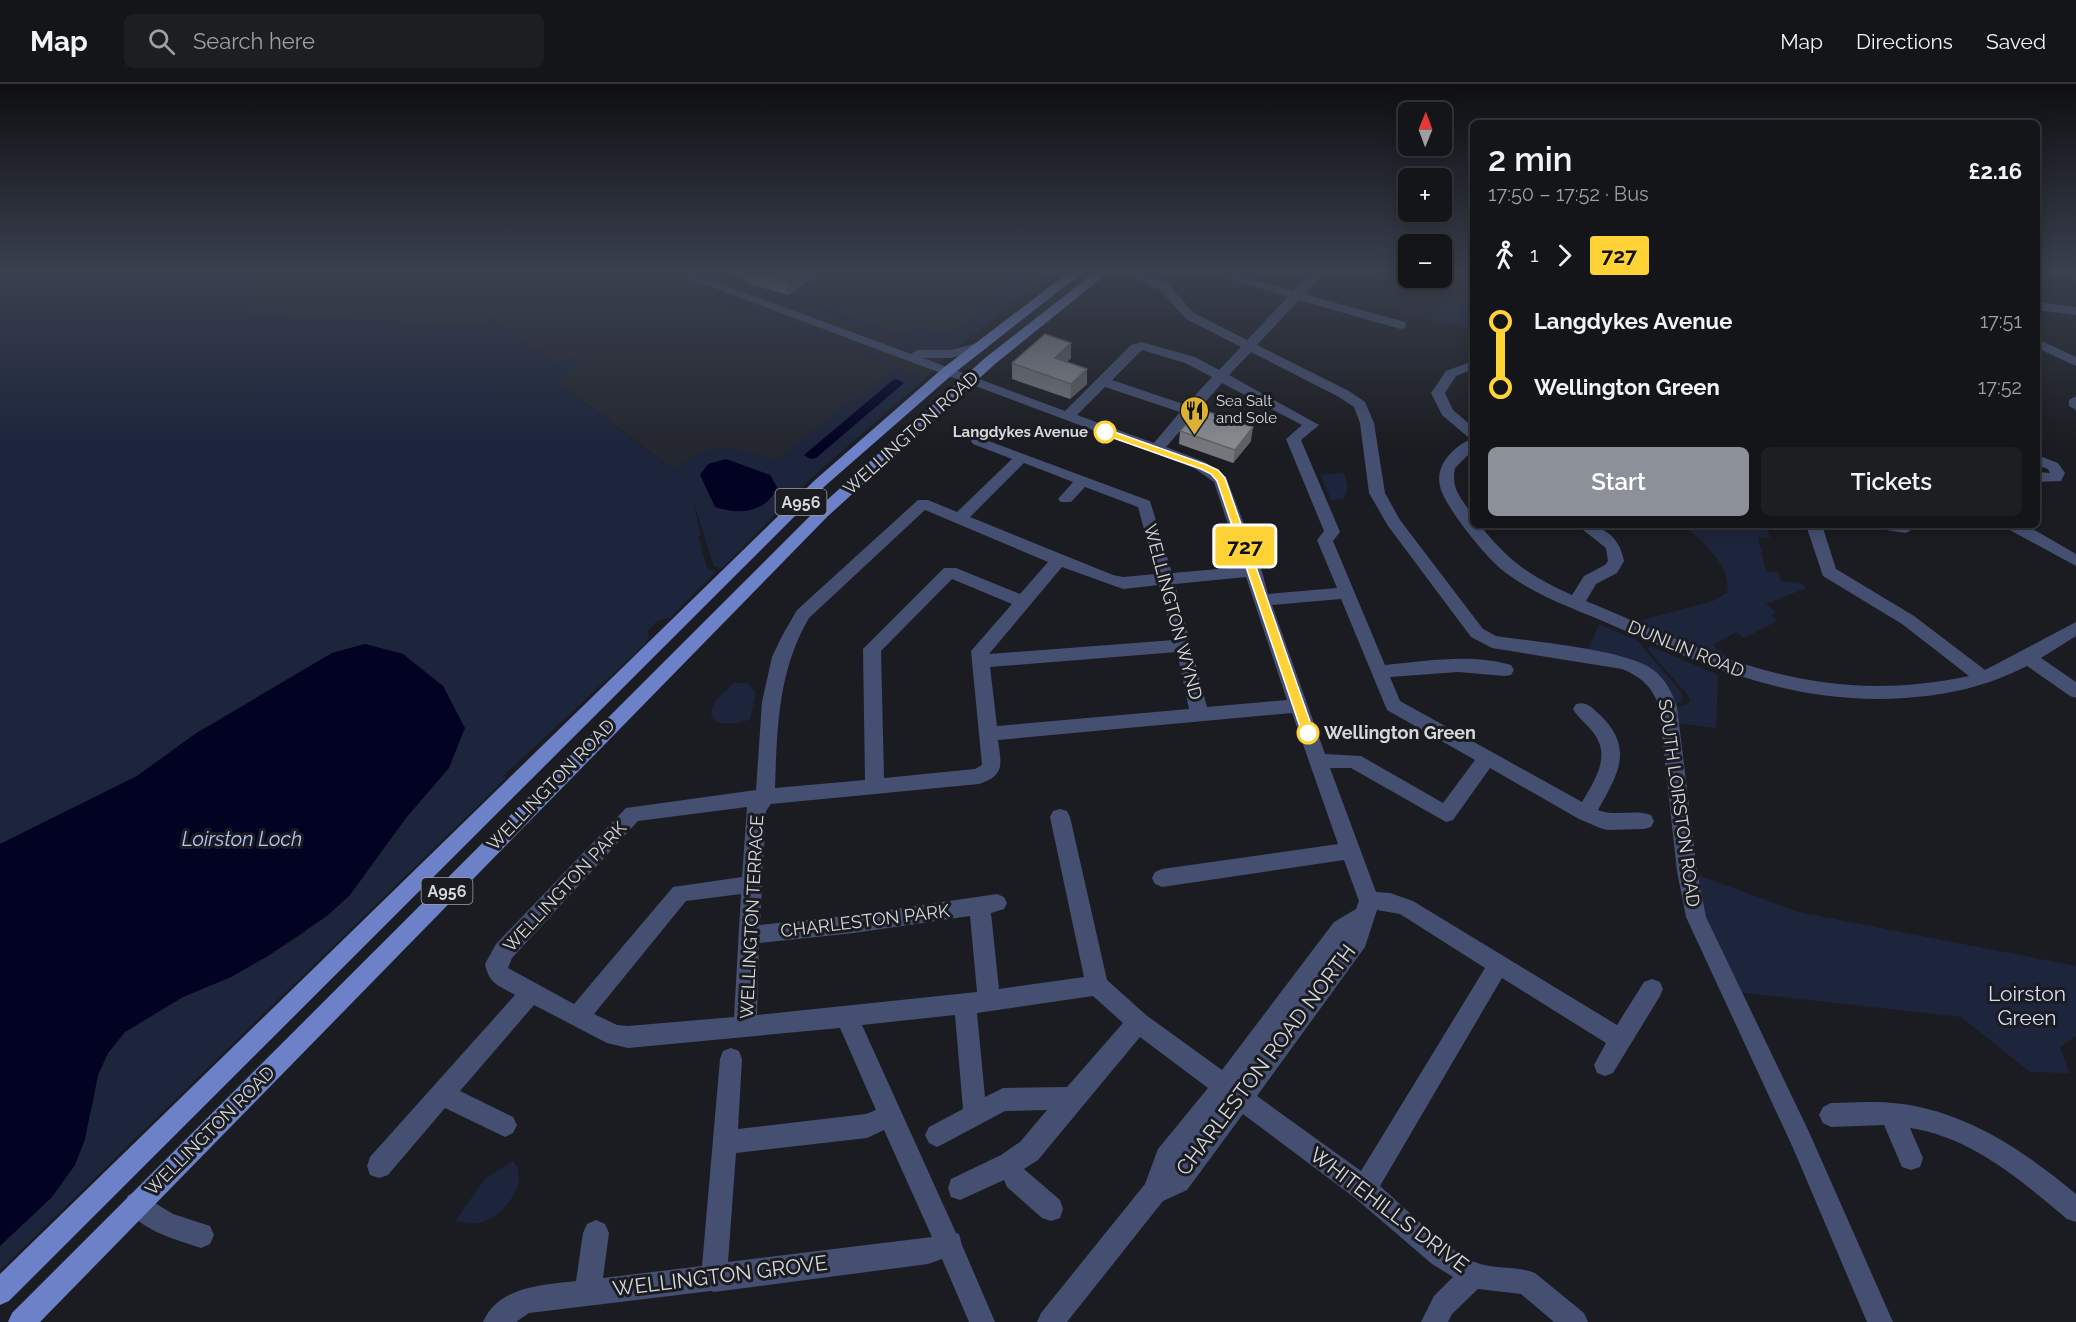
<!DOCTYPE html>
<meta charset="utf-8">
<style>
:root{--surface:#141519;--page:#1d1e22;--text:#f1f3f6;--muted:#9d9fa2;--line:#333438;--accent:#8c9099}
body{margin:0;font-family:Raleway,sans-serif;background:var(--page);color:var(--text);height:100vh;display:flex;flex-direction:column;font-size:22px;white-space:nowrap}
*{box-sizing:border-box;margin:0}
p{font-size:20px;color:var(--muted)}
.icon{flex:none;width:33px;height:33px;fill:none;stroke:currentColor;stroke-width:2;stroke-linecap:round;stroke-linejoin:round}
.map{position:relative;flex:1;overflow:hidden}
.details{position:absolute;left:1470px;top:36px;width:570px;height:408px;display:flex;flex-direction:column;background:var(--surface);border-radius:9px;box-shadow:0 3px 15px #0003,0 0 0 2px var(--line)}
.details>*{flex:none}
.badge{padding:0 12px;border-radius:4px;font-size:21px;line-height:39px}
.needle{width:39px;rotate:1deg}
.buttons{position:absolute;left:1398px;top:18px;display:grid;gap:12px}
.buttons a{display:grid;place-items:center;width:54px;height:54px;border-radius:9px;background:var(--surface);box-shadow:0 3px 15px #0003,0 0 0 2px var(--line);font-size:30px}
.map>.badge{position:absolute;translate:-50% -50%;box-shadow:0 0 0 3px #fff}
.legs{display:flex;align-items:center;gap:9px;height:66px;padding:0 18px;font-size:20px}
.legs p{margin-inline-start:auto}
.head{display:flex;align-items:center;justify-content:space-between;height:102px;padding:0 18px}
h1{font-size:33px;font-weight:600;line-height:45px}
.primary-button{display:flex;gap:12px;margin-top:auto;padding:12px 18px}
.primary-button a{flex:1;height:69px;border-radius:9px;background:var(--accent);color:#fff;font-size:24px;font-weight:600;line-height:69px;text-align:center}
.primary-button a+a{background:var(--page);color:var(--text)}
ul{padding:0 18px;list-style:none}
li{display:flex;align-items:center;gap:21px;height:66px;font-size:22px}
li i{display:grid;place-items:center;width:9px;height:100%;margin:0 8px;background:currentColor}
li i::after{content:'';width:15px;height:15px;margin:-8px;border:4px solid;border-radius:50%;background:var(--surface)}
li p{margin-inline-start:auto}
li:first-child i{background:linear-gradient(#0000 50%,currentColor 0)}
li:last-child i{background:linear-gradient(currentColor 50%,#0000 0)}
header{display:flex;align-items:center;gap:36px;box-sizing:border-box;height:84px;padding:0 30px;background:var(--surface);border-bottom:2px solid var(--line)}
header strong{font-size:28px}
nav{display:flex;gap:33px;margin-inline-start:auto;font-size:21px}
.search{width:420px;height:54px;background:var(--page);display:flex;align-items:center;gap:15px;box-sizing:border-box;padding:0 21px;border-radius:9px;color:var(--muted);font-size:22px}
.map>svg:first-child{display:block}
</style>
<header>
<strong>Map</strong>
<div class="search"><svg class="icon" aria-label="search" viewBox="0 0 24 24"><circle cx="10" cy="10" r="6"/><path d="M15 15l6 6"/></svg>Search here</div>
<nav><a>Map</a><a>Directions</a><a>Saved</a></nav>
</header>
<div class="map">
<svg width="2076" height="1238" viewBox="0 0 2076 1238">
<rect width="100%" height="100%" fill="#1b1c21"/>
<polygon fill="#242730" points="260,188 1052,188 959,262 918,301 865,345 809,396 722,484 714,482 688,397 484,242 244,230"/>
<g fill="#1d253c">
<path d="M0 188H260L244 230 483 242 488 232 557 279 566 275 581 276 574 286 556 297 672 385C684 378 698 369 711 365 727 360 761 371 776 377L853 315H856L897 283 860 270 875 269 909 290 916 288 920 296 918 301 809 396 722 484 714 482 692 413 701 451 698 452 707 484 716 487 670 534 657 537 647 548 649 552 645 560 503 692 506 694 0 1186V1162L52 1113 93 1022 98 991 108 969 125 948 183 913 231 893 303 850 449 684 403 570 365 560 332 569 195 650 137 692 0 760Z"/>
<polygon points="701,188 718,188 742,197 742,200 786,212 822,188 836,188 807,213 785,218"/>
<path d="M1026 188H1052L965 257 946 263H927L911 259 818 229 815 225V221H818L904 251 915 243C927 247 936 245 949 250Z"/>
<polygon points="1473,205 1473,245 1428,235"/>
<polygon points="729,219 739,219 838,256 835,258 740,223 737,224 722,222"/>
<polygon points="1344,389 1348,404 1343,415 1331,416 1321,391"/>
<path d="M1684 441H1766L1770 454 1758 453 1766 487 1779 489 1781 497 1801 499 1806 504 1766 520 1776 528 1771 531 1777 537 1744 554 1736 548 1713 561 1731 577 1639 540V537L1713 517 1727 509C1732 481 1702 458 1684 441Z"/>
<polygon points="1599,540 1638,557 1681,608 1683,612 1681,618 1675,621 1664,602 1587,568"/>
<polygon points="1650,562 1718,591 1716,644 1676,639 1677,624 1688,620 1690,616 1687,610 1648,566"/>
<path d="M734 599H748L756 609 750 635C738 641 701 645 714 620 718 612 728 606 734 599Z"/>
<polygon points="1687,787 1798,828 2076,882 2076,952 2060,963 2069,989 2030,988 1961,933 1729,907"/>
<path d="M513 1077C529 1094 509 1124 492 1134 481 1141 467 1139 455 1137L485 1095Z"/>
</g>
<g fill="#020323">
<polygon points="897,295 904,299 816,374 810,375 804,371 893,296"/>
<path d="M726 375 770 391 777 403C767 429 738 431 715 423L700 391 708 380Z"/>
<polygon points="365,560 403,570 443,602 465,644 449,684 406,734 350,811 327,832 268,872 231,893 183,913 125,948 108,969 98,991 85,1055 75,1081 52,1113 0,1162 0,760 137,692 195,650 332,569"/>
</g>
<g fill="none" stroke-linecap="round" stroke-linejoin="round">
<g fill="#444f71" fill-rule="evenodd">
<path d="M671 188H689L911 270 917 266H951L981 258 986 259 988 262 986 265 951 274H923L1065 327 1131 261 1141 258 1195 273 1219 286 1241 263 1186 235 1159 205 1129 192 1128 188H1141L1167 199 1194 229 1247 256 1288 213 1207 188H1227L1293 207 1311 188H1324L1304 210 1405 238 1406 241 1405 244 1400 245 1299 216 1257 261 1349 307 1365 318 1374 339 1385 409 1400 436 1483 545 1496 552C1534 558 1623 565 1652 585 1665 594 1672 608 1677 623L1697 787 1706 833 1809 1048 1893 1238H1867L1793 1064 1686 833 1677 787 1659 623C1653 603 1641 593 1622 585L1492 564 1471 553 1388 442 1369 409 1360 339 1354 323 1339 313 1251 268 1229 291 1319 341 1301 356 1340 448 1333 457 1385 581C1426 577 1471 569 1511 581L1514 586 1511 591 1505 592 1458 588 1390 593 1400 617 1582 718C1596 694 1612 671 1592 647 1586 639 1578 634 1573 625L1576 620C1587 617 1591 623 1599 630 1635 664 1618 690 1598 726 1615 733 1634 725 1651 731L1654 737 1651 743 1644 745 1607 746 1600 744 1579 735 1490 684 1453 736 1446 738 1351 684H1330L1376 808 1390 809 1413 817 1617 941 1644 898 1652 895 1660 898 1663 905 1660 912 1613 989 1605 992 1597 989 1594 981 1606 959 1502 894 1380 1102C1408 1126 1442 1163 1475 1178 1493 1186 1516 1181 1535 1189L1584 1229 1588 1238H1554L1521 1210 1478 1205 1452 1230 1448 1238H1421L1434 1212 1453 1193 1432 1180 1355 1114 1243 1030 1187 1106 1163 1117 1067 1238H1037L1041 1229 1145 1100 1158 1065 1208 1004 1140 953 1038 1076 1024 1085 1060 1116 1063 1125 1060 1134 1051 1137 1042 1134 1007 1103 1004 1096 960 1116 951 1113 948 1104 951 1095 1001 1071 1020 1058 1047 1026 1005 1027 945 1059 937 1063 929 1059 925 1051 929 1043 963 1025 955 931 862 941 956 1149 959 1150 962 1161 995 1238H969L942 1175 928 1180 714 1208 711 1207 529 1229 516 1238H483C498 1202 543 1201 576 1197L583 1149 587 1140 596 1136 605 1140 609 1149 603 1194 702 1182 720 975 723 967 731 964 739 967 742 975 738 1045 866 1030 876 1026 840 944 628 964 607 959 534 921 460 1007 513 1033 517 1041 513 1049 505 1053 445 1024 388 1091 379 1094 370 1091 367 1082 370 1073 515 911C498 901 489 900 485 880L496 860 626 724 756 706 762 618 772 573 782 552 797 526 918 416H928L957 428 1012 375 973 360 971 357 973 354 978 353 1150 417 1172 489 1242 483 1214 398 1194 384ZM1142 266 1185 279 1212 293 1186 321 1112 296ZM1222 299 1302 341 1286 355 1324 447 1317 456 1337 504 1268 510 1262 487 1226 393 1205 378 1166 363ZM1105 303 1180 328 1154 359 1077 331ZM1024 379 1073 398 1058 415 1061 418H1071L1085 403 1138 423 1156 490 1123 493 1113 491 970 433ZM925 426 1048 478 1020 510 956 484H944L863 565 865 696 775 704C777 644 778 587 809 534ZM1062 483 1123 505 1159 501 1174 556 989 570ZM1246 493 1287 616 1207 623 1175 500ZM952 495 1012 520 971 567 982 681 975 685 884 694 881 567ZM1341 515 1387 626 1475 676 1443 719 1361 672 1325 670 1272 521ZM1177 568 1189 625 997 642 990 583ZM1292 629 1338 760 1162 785 1155 788 1152 794 1155 800 1162 803 1344 776 1359 817 1356 825 1334 838 1222 986 1146 931 1107 896 1070 733 1067 727 1060 725 1053 727 1050 733 1084 893 999 905 991 829 1004 825 1007 819 1004 813 997 810 854 831 760 841 766 727 771 720 979 700C1006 691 1001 680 998 656ZM747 723 742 793 673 803 574 920 508 884 512 874 638 737ZM741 810 734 933 628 942 617 941 594 930 686 817ZM1377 826 1400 830 1485 884 1361 1087 1257 1012 1365 863ZM970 832 977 908 757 931 759 859 854 849ZM1093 912 1123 939 1067 1003 1003 1004 985 1013 977 929ZM884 1046 932 1153 728 1178 736 1069 867 1054Z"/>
<polygon points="2066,188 2076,188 2076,197 2072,196"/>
<polygon points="1442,189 1453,192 1455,195 1449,199 1438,196 1436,194 1442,194"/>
<polygon points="2037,218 2076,223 2076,231 2037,226"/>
<polygon points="2037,255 2076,273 2076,282 2037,264"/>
<polygon points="1473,277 1473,285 1456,292 1445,309 1453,326 1473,343 1473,354 1468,353 1442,331 1431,309 1446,287"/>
<polygon points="2076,312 2076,326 2069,322 2069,316"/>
<path d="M1473 355V366L1455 384C1449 414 1473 419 1473 441H1480C1508 477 1531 493 1572 511L1584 492 1605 481 1608 477 1606 464 1577 441C1603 441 1619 451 1624 477L1617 489 1596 500 1586 517C1722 574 1816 624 1969 592L1902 540 1823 492 1806 441H1822L1836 485 1914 532 1985 586 2076 538V552L2041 574 2076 598V614L2070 612 2027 582C1988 602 1949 611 1905 614 1797 621 1711 585 1614 542 1576 525 1534 512 1501 485 1485 472 1444 422 1440 402 1437 390 1442 378 1451 369 1457 363 1464 357 1473 355Z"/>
<polygon points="2037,371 2058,379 2065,389 2061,397 2037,398 2037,388 2050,389 2048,385 2037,381"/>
<polygon points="1878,441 1913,441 1914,444 1906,449 1880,445"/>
<polygon points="2006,441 2026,441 2076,470 2076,482 2008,445"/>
<path d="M1868 1018C1949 1016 2016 1060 2076 1110V1138L2067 1135C2021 1096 1971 1053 1910 1044L1923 1074 1920 1083 1911 1086 1902 1083 1884 1041 1831 1043 1823 1039 1819 1031 1823 1023 1831 1019Z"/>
<path d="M137 1108 173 1130 210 1142 214 1151 210 1160 201 1164C177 1156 135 1145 125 1120L128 1111Z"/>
</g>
<g fill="#6c81c8" fill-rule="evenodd">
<polygon points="1069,188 1083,188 953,290 825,402 9,1217 0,1221 0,1190 815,396 943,284"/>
<polygon points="1095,188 1109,188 995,280 827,433 40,1238 8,1238 12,1229 817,425 985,274"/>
</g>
</g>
<g fill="#75777c">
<polygon points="726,188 822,188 788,211 745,199 744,195"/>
<polygon points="1071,259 1071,274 1067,278 1087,285 1087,300 1070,315 1012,295 1012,279"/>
<polygon points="1180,347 1251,357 1233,379 1179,360"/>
</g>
<g fill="#5f6165">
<polygon points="794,188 822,188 788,211 785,194"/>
<polygon points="1071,259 1071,274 1055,289 1055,274"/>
<polygon points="1087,285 1087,300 1070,315 1071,300"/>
<polygon points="1253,343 1251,357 1233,379 1235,366"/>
</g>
<g fill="#888a90" stroke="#5f6165" stroke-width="1.5">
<polygon points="764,188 794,188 785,194"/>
<polygon points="1045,250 1071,259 1055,274 1087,285 1071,300 1012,279"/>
<polygon points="1200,325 1253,343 1235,366 1180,347"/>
</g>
<linearGradient id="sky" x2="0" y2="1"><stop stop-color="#0f0f12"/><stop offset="0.52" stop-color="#39404e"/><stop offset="1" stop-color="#39404e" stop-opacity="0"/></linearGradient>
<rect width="2076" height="361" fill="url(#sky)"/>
<polygon fill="#ffd336" stroke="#fff" stroke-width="1.5" points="1102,346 1109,346 1207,381 1218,386 1225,394 1314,649 1313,652 1308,654 1302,649 1217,397 1211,390 1201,385 1102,350"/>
<defs>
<symbol id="restaurant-pin" viewBox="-11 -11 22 30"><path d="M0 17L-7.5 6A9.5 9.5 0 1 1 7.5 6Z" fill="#dbb233" stroke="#1b1c21"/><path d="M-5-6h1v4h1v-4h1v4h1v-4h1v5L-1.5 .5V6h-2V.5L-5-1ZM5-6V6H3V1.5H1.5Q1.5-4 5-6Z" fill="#111"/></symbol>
</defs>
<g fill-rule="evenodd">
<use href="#restaurant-pin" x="1178" y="310" width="33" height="45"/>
</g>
<g fill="#fff" stroke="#ffd336" stroke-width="3">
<circle cx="1105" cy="348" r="10"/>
<circle cx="1308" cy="649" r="10"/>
</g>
<g text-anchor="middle" stroke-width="6" stroke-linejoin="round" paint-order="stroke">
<g font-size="15" fill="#d7d8db" stroke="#1b1c21" text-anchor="start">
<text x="1216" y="322">Sea Salt<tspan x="1216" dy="17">and Sole</tspan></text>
</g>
<g font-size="15" font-weight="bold" fill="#d7d8db" stroke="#1b1c21" text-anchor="end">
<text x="1088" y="353">Langdykes Avenue</text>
</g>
<g fill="#1b1c21" stroke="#9fa0a3" stroke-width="1.5">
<rect x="775.5" y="405" width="51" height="26" rx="4.5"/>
<rect x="421.5" y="794" width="51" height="26" rx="4.5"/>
</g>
<g font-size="16" font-weight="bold" fill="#d7d8db">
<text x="801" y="424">A956</text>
<text x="447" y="813">A956</text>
</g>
<g font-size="18" fill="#d7d8db" stroke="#1b1c21">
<text transform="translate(911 349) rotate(-42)" y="6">WELLINGTON ROAD</text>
<text transform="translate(1173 528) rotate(75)" y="6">WELLINGTON WYND</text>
<text transform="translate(1686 565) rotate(22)" y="6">DUNLIN ROAD</text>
<text transform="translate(551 701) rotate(-46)" y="6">WELLINGTON ROAD</text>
<text transform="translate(1679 719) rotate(82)" y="6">SOUTH LOIRSTON ROAD</text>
<text transform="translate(565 803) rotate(-47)" y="6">WELLINGTON PARK</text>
<text transform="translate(752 833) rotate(-87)" y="6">WELLINGTON TERRACE</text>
<text transform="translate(865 837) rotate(-7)" y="6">CHARLESTON PARK</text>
<text transform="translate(210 1047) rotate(-45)" y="6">WELLINGTON ROAD</text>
</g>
<g font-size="18" font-weight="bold" fill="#d7d8db" stroke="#1b1c21" text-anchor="start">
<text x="1324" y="655">Wellington Green</text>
</g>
<g font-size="20" font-style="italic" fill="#b4c6fd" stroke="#1b1c21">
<text x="242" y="762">Loirston Loch</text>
</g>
<g font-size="21" fill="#d4defa" stroke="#1b1c21">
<text x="2027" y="917">Loirston<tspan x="2027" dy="24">Green</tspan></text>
</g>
<g font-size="21" fill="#d7d8db" stroke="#1b1c21">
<text transform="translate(1266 976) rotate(-53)" y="7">CHARLESTON ROAD NORTH</text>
<text transform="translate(1389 1126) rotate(37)" y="7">WHITEHILLS DRIVE</text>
<text transform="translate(720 1192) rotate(-7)" y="7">WELLINGTON GROVE</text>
</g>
</g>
</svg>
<div class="buttons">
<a><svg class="needle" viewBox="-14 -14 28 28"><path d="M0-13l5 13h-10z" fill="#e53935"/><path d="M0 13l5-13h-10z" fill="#9d9fa2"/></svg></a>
<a>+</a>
<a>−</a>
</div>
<b class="badge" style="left:1245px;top:462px;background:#ffd336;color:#111">727</b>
<section class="details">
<div class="head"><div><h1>2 min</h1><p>17:50 – 17:52 · Bus</p></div><b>£2.16</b></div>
<div class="legs"><svg class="icon" aria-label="walk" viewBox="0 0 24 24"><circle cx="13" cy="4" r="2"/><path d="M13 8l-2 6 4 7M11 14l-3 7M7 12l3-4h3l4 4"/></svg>1<svg class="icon" aria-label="forward" viewBox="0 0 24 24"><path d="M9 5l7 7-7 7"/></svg><b class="badge" style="background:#ffd336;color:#111">727</b></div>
<ul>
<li><i style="color:#ffd336"></i><b>Langdykes Avenue</b><p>17:51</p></li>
<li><i style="color:#ffd336"></i><b>Wellington Green</b><p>17:52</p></li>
</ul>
<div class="primary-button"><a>Start</a><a>Tickets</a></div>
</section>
</div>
